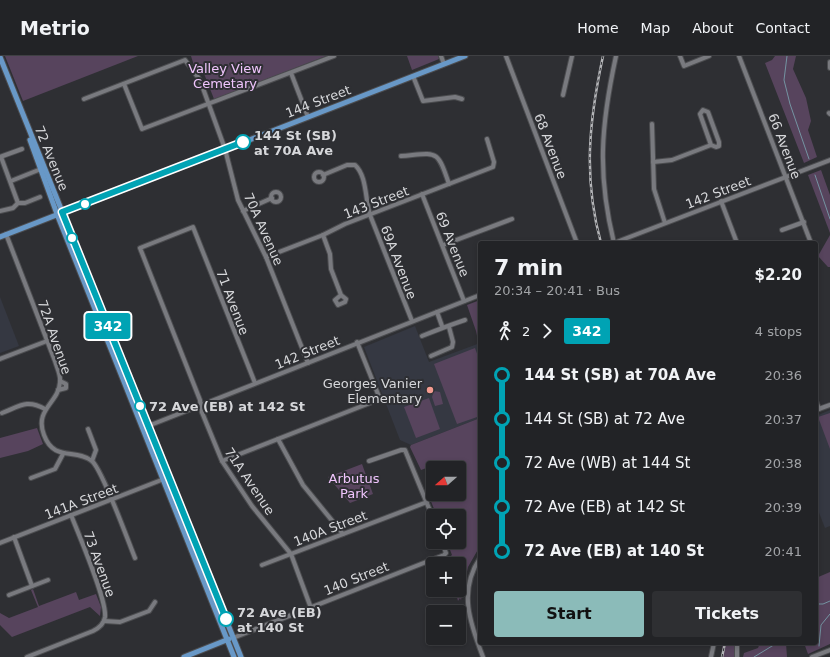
<!DOCTYPE html>
<meta charset="utf-8">
<style>
:root{--surface:#222326;--page:#2e2f32;--text:#f1f3f6;--muted:#a2a4a7;--line:#3f4043;--accent:#8bbbb9}
body{margin:0;font-family:"DejaVu Sans",sans-serif;background:var(--page);color:var(--text);height:100vh;display:flex;flex-direction:column;font-size:15px;white-space:nowrap}
*{box-sizing:border-box;margin:0}
p{font-size:13px;color:var(--muted)}
.icon{flex:none;width:22px;height:22px;fill:none;stroke:currentColor;stroke-width:2;stroke-linecap:round;stroke-linejoin:round}
.map{position:relative;flex:1;overflow:hidden}
.details{position:absolute;left:478px;top:185px;width:340px;height:404px;display:flex;flex-direction:column;background:var(--surface);border-radius:4px;box-shadow:0 2px 6px #0003,0 0 0 1px var(--line)}
.details>*{flex:none}
.badge{padding:0 8px;border-radius:3px;font-size:14px;line-height:26px}
.needle{width:26px;rotate:249deg}
.controls{position:absolute;left:426px;top:405px;display:grid;gap:8px}
.controls a{display:grid;place-items:center;width:40px;height:40px;border-radius:4px;background:var(--surface);box-shadow:0 2px 6px #0003,0 0 0 1px var(--line);font-size:20px}
.map>.badge{position:absolute;translate:-50% -50%;box-shadow:0 0 0 2px #fff}
.legs{display:flex;align-items:center;gap:6px;height:44px;padding:0 16px;font-size:13px}
.legs p{margin-inline-start:auto}
.overview{display:flex;align-items:center;justify-content:space-between;height:68px;padding:0 16px}
h1{font-size:22px;font-weight:600;line-height:30px}
.action{display:flex;gap:8px;margin-top:auto;padding:8px 16px}
.action a{flex:1;height:46px;border-radius:4px;background:var(--accent);color:#111;font-size:16px;font-weight:600;line-height:46px;text-align:center}
.action a+a{background:var(--page);color:var(--text)}
ul{padding:0 16px;list-style:none}
li{display:flex;align-items:center;gap:14px;height:44px;font-size:15px}
li i{display:grid;place-items:center;width:6px;height:100%;margin:0 5px;background:currentColor}
li i::after{content:'';width:10px;height:10px;margin:-5px;border:3px solid;border-radius:50%;background:var(--surface)}
li p{margin-inline-start:auto}
li:first-child i{background:linear-gradient(#0000 50%,currentColor 0)}
li:last-child i{background:linear-gradient(currentColor 50%,#0000 0)}
header{display:flex;align-items:center;gap:24px;box-sizing:border-box;height:56px;padding:0 20px;background:var(--surface);border-bottom:1px solid var(--line)}
header strong{font-size:19px}
nav{display:flex;gap:22px;margin-inline-start:auto;font-size:14px}
.map>svg:first-child{display:block}
</style>
<header>
<strong>Metrio</strong>
<nav><a>Home</a><a>Map</a><a>About</a><a>Contact</a></nav>
</header>
<div class="map">
<svg width="830" height="601" viewBox="0 0 830 601">
<rect width="100%" height="100%" fill="#2e2f33"/>
<g fill="#353842">
<polygon points="0,241 19,290 0,297"/>
<polygon points="415,270 429,306 480,287 480,362 411,389 400,384 364,291"/>
<polygon points="830,354 830,470 825,472 816,449 816,360"/>
</g>
<g fill="#57445d">
<polygon points="5,0 138,0 23,45"/>
<polygon points="191,0 326,0 214,43 201,10 195,13"/>
<polygon points="407,0 438,0 439,3 412,14"/>
<polygon points="775,0 796,0 793,13 806,42 811,65 808,74 817,101 804,107 765,7 772,4"/>
<polygon points="821,114 830,139 830,177 808,119"/>
<polygon points="830,179 830,211 828,211 818,200"/>
<polygon points="480,244 480,294 476,275 467,249"/>
<polygon points="475,292 480,306 480,360 457,368 434,308"/>
<polygon points="434,335 440,336 443,348 435,350 432,341"/>
<polygon points="429,342 440,373 416,382 404,351"/>
<polygon points="830,357 830,393 818,361"/>
<polygon points="480,362 480,490 468,511 461,544 460,542 458,545 455,534 459,534 459,508 446,508 445,505 452,499 447,486 459,486 459,460 437,460 430,443 431,440 435,438 459,438 459,412 447,412 445,405 421,414 410,391 411,389"/>
<polygon points="37,372 43,388 28,395 0,402 0,382"/>
<polygon points="362,408 373,438 350,447 328,421"/>
<polygon points="830,516 830,588 808,598 804,587 816,587 816,522"/>
<polygon points="33,533 39,550 76,536 79,544 96,538 101,551 100,560 90,551 12,581 0,569 0,557 9,562 38,551 31,534"/>
<polygon points="722,587 734,587 734,601 723,601"/>
<polygon points="760,587 786,587 787,601 743,601 744,597 758,592"/>
</g>
<g fill="none" stroke-linecap="round" stroke-linejoin="round">
<g stroke="#7494a2" stroke-width="1">
<polyline points="787,0 784,24 790,48 809,103"/>
<polyline points="815,119 830,163"/>
<polyline points="816,548 823,548 830,545"/>
<polyline points="819,590 821,569 830,558"/>
<polyline points="754,601 777,587"/>
</g>
<defs>
<g id="minor">
<polyline points="441,0 444,8"/>
<polyline points="506,0 577,187"/>
<polyline points="680,0 684,10 709,0"/>
<polyline points="739,0 811,187"/>
<polyline points="830,6 830,12"/>
<polyline points="291,17 308,61"/>
<polyline points="413,20 423,45 455,41 462,43"/>
<polyline points="124,28 142,73 334,0"/>
<polyline points="563,39 572,0"/>
<polyline points="84,43 185,4 200,24 225,93 238,144 266,201 308,307"/>
<polyline points="829,57 830,58"/>
<polyline points="652,68 654,133 665,167"/>
<path d="M401 100C437 97 437 92 449 128"/>
<polyline points="0,101 22,93"/>
<polyline points="1,101 18,147"/>
<polyline points="653,106 672,104 711,89 716,91 719,90 719,86 708,56 703,54 700,58 711,89"/>
<circle cx="319" cy="121" r="5"/>
<path d="M323 119 347 109H355C367 120 365 143 370 159L412 265"/>
<polyline points="11,125 41,113"/>
<circle cx="276" cy="141" r="5"/>
<polyline points="422,138 464,245"/>
<polyline points="721,145 737,187"/>
<polyline points="0,155 13,152 18,147 25,147 40,141"/>
<polyline points="243,155 272,142"/>
<polyline points="782,174 804,166"/>
<path d="M6 178 55 305C57 312 61 319 60 326 59 347 34 353 44 379 54 406 75 392 92 405 103 415 128 485 135 502"/>
<polyline points="323,179 330,198 331,213 341,239 346,243 345,246 338,249 335,244 341,239"/>
<polyline points="614,187 830,104"/>
<path d="M614 187C597 118 601 69 616 0"/>
<polyline points="443,189 512,163"/>
<polyline points="266,201 323,179 345,168 493,111 494,106 487,83"/>
<polyline points="437,256 442,270"/>
<path d="M422 280C437 274 450 269 465 264"/>
<polyline points="431,300 452,291 453,286 449,271"/>
<polyline points="0,303 47,285"/>
<polyline points="255,327 193,171 140,192 200,344 201,354 222,405 252,450 291,498 311,552"/>
<polyline points="58,334 66,332 66,328 60,325"/>
<polyline points="816,345 819,353"/>
<polyline points="816,354 830,349"/>
<path d="M2 357C20 350 27 343 45 353"/>
<polyline points="143,372 480,239"/>
<polyline points="88,373 96,394 92,405"/>
<polyline points="278,383 303,429 343,478"/>
<polyline points="222,405 380,343 357,286"/>
<polyline points="369,405 401,394 405,394 433,462"/>
<polyline points="31,422 55,413 63,398"/>
<polyline points="14,481 32,530"/>
<polyline points="0,487 169,421"/>
<path d="M480 502C458 535 470 567 483 601"/>
<polyline points="262,509 427,446"/>
<polyline points="9,539 48,524"/>
<polyline points="104,565 120,566 149,555 155,546"/>
<polyline points="233,582 444,499 446,497 442,486"/>
<path d="M27 601 93 575C99 572 104 568 105 561 107 544 79 479 71 459"/>
<polyline points="711,601 714,587"/>
<polyline points="737,601 737,587"/>
<polyline points="812,601 830,594"/>
</g>
<g id="major">
<polyline points="0,1 241,601"/>
<polyline points="30,84 57,158 234,601"/>
<polyline points="0,181 465,0"/>
<polyline points="184,601 229,583"/>
</g>
</defs>
<use href="#minor" stroke="#4c4d50" stroke-width="6"/>
<use href="#major" stroke="#4c4d50" stroke-width="7"/>
<use href="#minor" stroke="#797a7f" stroke-width="4"/>
<use href="#major" stroke="#6898c7" stroke-width="5"/>
<defs>
<g id="rail">
<path d="M601 187C583 122 589 65 603 0"/>
<polyline points="722,601 725,587"/>
</g>
</defs>
<use href="#rail" stroke="#b5b6b9" stroke-width="2.5"/>
<use href="#rail" stroke="#2e2f33" stroke-width="1" stroke-dasharray="3" stroke-linecap="butt"/>
</g>
<g fill="none" stroke-linecap="round" stroke-linejoin="round">
<defs>
<polyline id="line-1" points="226,563 62,156 243,86"/>
</defs>
<use href="#line-1" stroke="#fff" stroke-width="9"/>
<use href="#line-1" stroke="#00a3b4" stroke-width="6"/>
</g>
<g fill="#fff" stroke="#00a3b4" stroke-width="2">
<circle cx="243" cy="86" r="7"/>
<circle cx="85" cy="148" r="5"/>
<circle cx="72" cy="182" r="5"/>
<circle cx="140" cy="350" r="5"/>
<circle cx="226" cy="563" r="7"/>
</g>
<circle fill="#f59c91" stroke="#2e2f33" stroke-width="1.5" cx="430" cy="334" r="4"/>
<g text-anchor="middle" stroke-width="4" stroke-linejoin="round" paint-order="stroke">
<g font-size="13" fill="#f0c5fd" stroke="#2e2f33">
<text x="225" y="17">Valley View<tspan x="225" dy="15">Cemetary</tspan></text>
<text x="354" y="427">Arbutus<tspan x="354" dy="15">Park</tspan></text>
</g>
<g font-size="13" fill="#d6d7da" stroke="#2e2f33">
<text transform="translate(318 45) rotate(-21)" y="5">144 Street</text>
<text transform="translate(551 90) rotate(69)" y="5">68 Avenue</text>
<text transform="translate(785 90) rotate(69)" y="5">66 Avenue</text>
<text transform="translate(52 102) rotate(68)" y="5">72 Avenue</text>
<text transform="translate(718 136) rotate(-21)" y="5">142 Street</text>
<text transform="translate(376 146) rotate(-21)" y="5">143 Street</text>
<text transform="translate(264 173) rotate(66)" y="5">70A Avenue</text>
<text transform="translate(453 188) rotate(68)" y="5">69 Avenue</text>
<text transform="translate(399 206) rotate(69)" y="5">69A Avenue</text>
<text transform="translate(233 246) rotate(69)" y="5">71 Avenue</text>
<text transform="translate(55 281) rotate(71)" y="5">72A Avenue</text>
<text transform="translate(307 296) rotate(-22)" y="5">142 Street</text>
<text transform="translate(250 425) rotate(56)" y="5">71A Avenue</text>
<text transform="translate(81 445) rotate(-21)" y="5">141A Street</text>
<text transform="translate(330 472) rotate(-21)" y="5">140A Street</text>
<text transform="translate(100 508) rotate(70)" y="5">73 Avenue</text>
<text transform="translate(356 522) rotate(-22)" y="5">140 Street</text>
</g>
<g font-size="13" font-weight="bold" fill="#d6d7da" stroke="#2e2f33" text-anchor="start">
<text x="254" y="84">144 St (SB)<tspan x="254" dy="15">at 70A Ave</tspan></text>
<text x="149" y="355">72 Ave (EB) at 142 St</text>
<text x="237" y="561">72 Ave (EB)<tspan x="237" dy="15">at 140 St</tspan></text>
</g>
<g font-size="13" fill="#d6d7da" stroke="#2e2f33" text-anchor="end">
<text x="422" y="332">Georges Vanier<tspan x="422" dy="15">Elementary</tspan></text>
</g>
</g>
</svg>
<div class="controls">
<a><svg class="needle" viewBox="-14 -14 28 28"><path d="M0-13l5 13h-10z" fill="#e53935"/><path d="M0 13l5-13h-10z" fill="#a2a4a7"/></svg></a>
<a><svg class="icon" aria-label="locate" viewBox="0 0 24 24"><circle cx="12" cy="12" r="6"/><path d="M12 2v4M12 18v4M2 12h4M18 12h4"/></svg></a>
<a>+</a>
<a>−</a>
</div>
<b class="badge" style="left:108px;top:270px;background:#00a3b4;color:#fff">342</b>
<section class="details">
<div class="overview"><div><h1>7 min</h1><p>20:34 – 20:41 · Bus</p></div><b>$2.20</b></div>
<div class="legs"><svg class="icon" aria-label="walk" viewBox="0 0 24 24"><circle cx="13" cy="4" r="2"/><path d="M13 8l-2 6 4 7M11 14l-3 7M7 12l3-4h3l4 4"/></svg>2<svg class="icon" aria-label="forward" viewBox="0 0 24 24"><path d="M9 5l7 7-7 7"/></svg><b class="badge" style="background:#00a3b4;color:#fff">342</b><p>4 stops</p></div>
<ul>
<li><i style="color:#00a3b4"></i><b>144 St (SB) at 70A Ave</b><p>20:36</p></li>
<li><i style="color:#00a3b4"></i><span>144 St (SB) at 72 Ave</span><p>20:37</p></li>
<li><i style="color:#00a3b4"></i><span>72 Ave (WB) at 144 St</span><p>20:38</p></li>
<li><i style="color:#00a3b4"></i><span>72 Ave (EB) at 142 St</span><p>20:39</p></li>
<li><i style="color:#00a3b4"></i><b>72 Ave (EB) at 140 St</b><p>20:41</p></li>
</ul>
<div class="action"><a>Start</a><a>Tickets</a></div>
</section>
</div>
